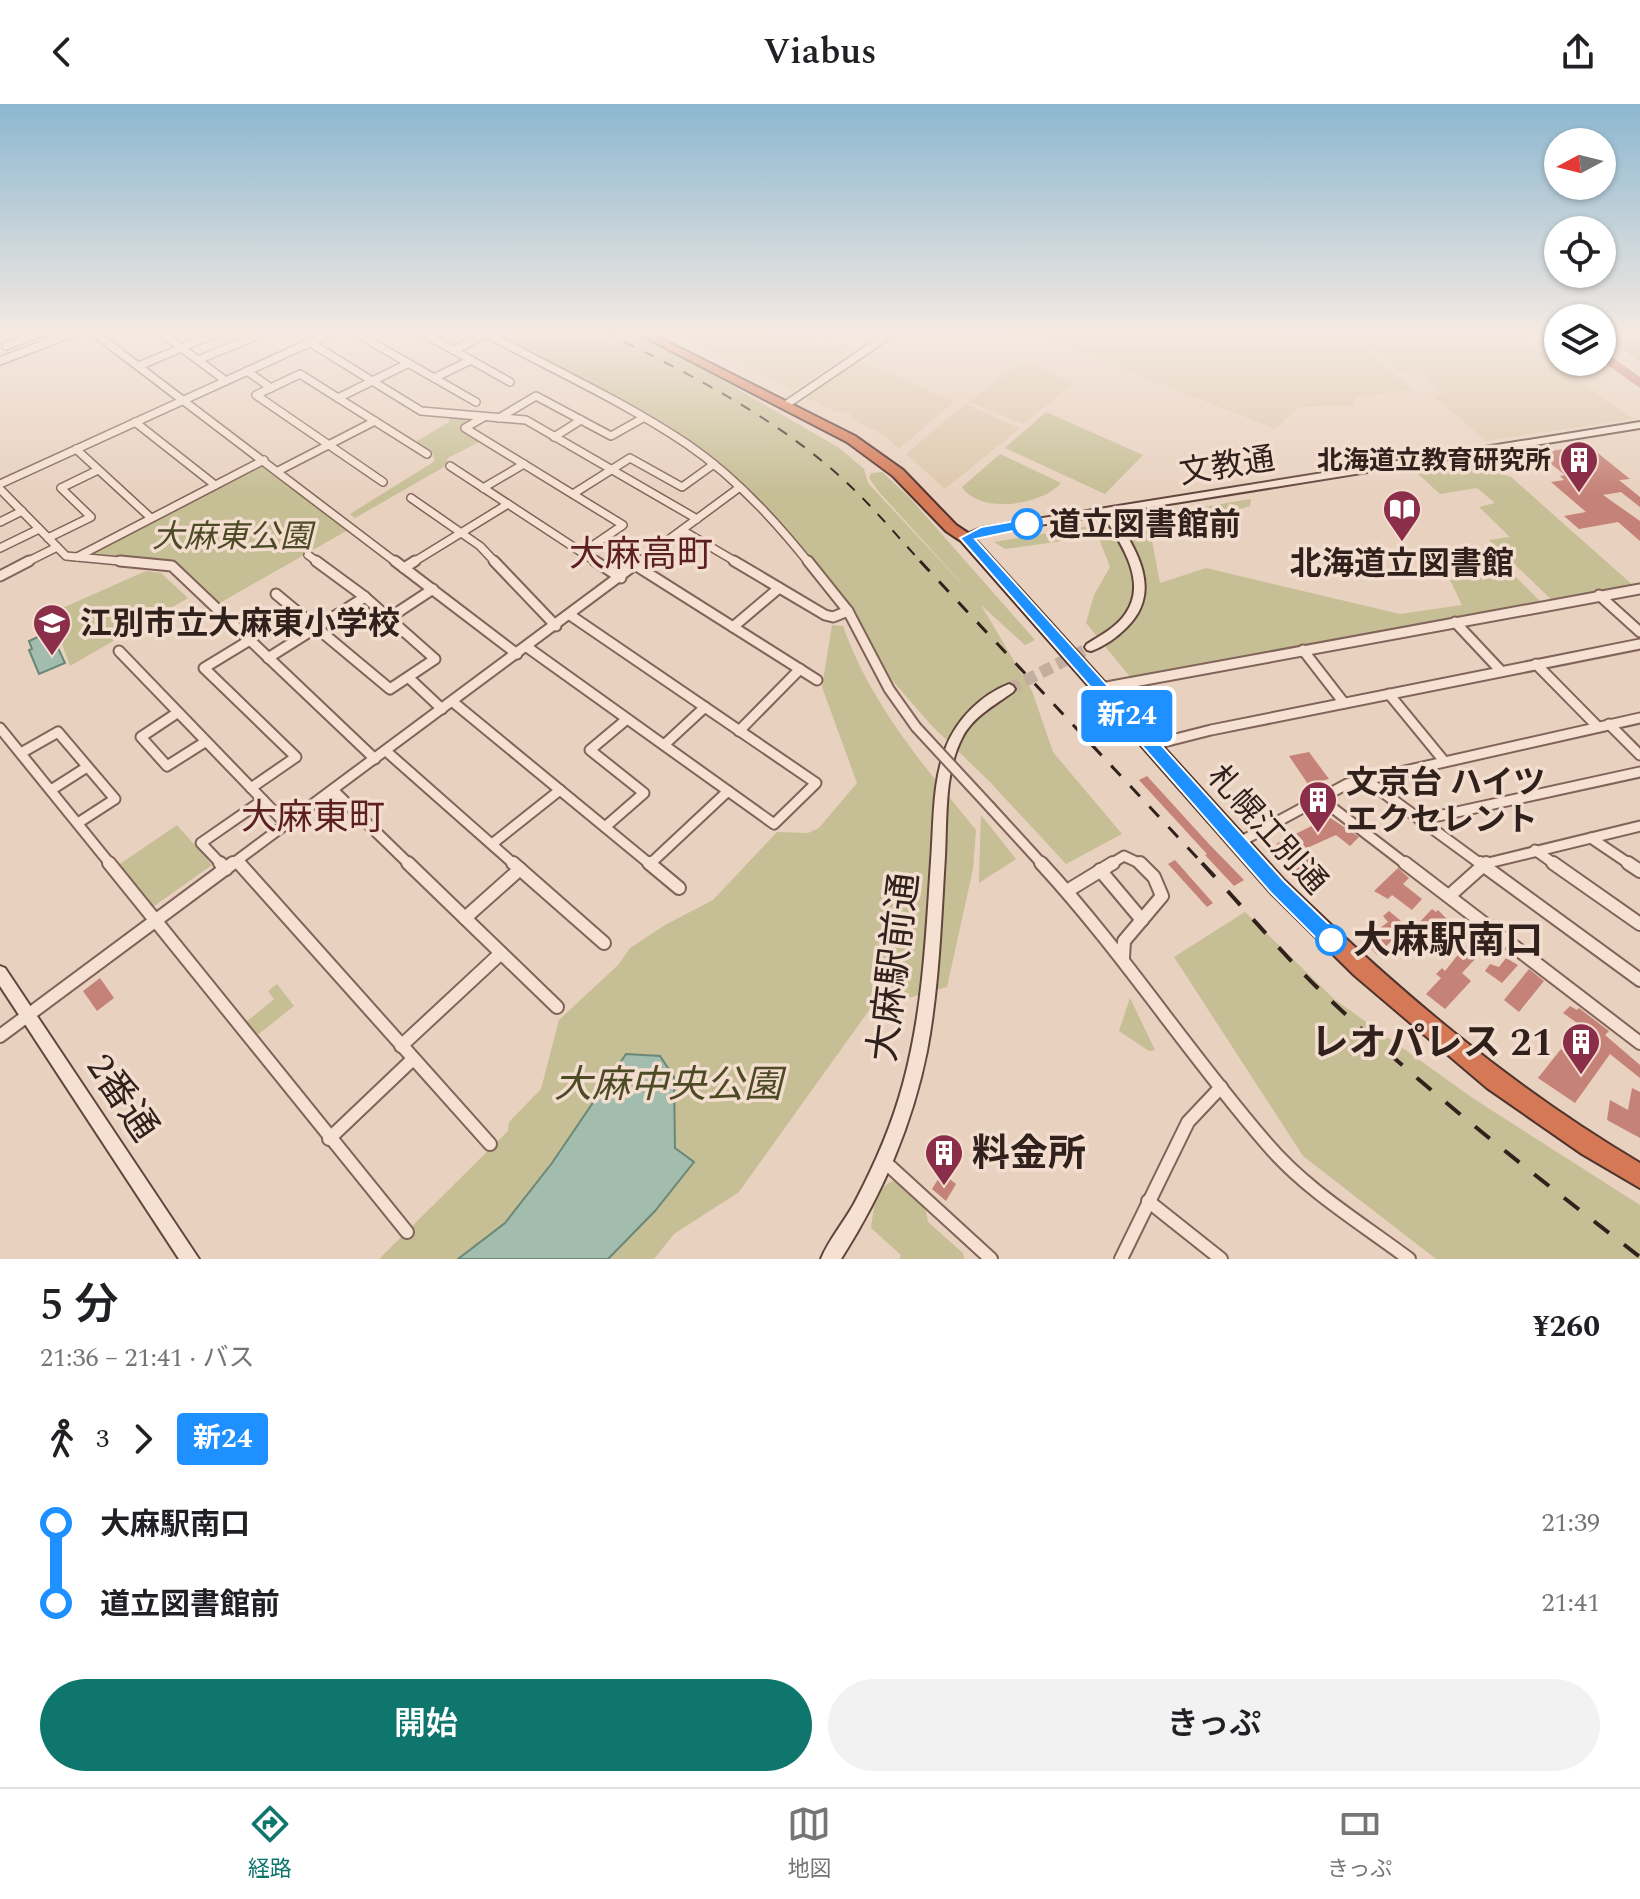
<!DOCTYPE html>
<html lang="ja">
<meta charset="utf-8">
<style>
:root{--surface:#fff;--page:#f2f2f2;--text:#202124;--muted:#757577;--line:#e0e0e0;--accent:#0f766e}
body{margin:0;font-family:Spectral,"Noto Sans JP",serif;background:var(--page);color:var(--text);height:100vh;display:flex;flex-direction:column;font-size:30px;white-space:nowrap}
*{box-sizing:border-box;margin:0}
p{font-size:26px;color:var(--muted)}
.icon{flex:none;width:44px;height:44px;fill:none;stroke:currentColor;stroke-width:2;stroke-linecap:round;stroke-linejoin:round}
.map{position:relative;height:1155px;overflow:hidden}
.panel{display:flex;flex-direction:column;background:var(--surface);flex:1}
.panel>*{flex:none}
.badge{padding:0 16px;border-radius:6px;font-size:28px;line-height:52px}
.needle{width:52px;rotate:263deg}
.buttons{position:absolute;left:1544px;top:24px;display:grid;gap:16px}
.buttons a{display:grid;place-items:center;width:72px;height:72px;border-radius:50%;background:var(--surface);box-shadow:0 2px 6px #0004;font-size:40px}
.map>.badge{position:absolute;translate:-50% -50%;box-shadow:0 0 0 4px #fff}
.legs{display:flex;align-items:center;gap:12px;height:88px;padding:0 40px;font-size:26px}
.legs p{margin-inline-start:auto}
.summary{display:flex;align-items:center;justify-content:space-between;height:136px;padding:0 40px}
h1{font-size:44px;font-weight:600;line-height:60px}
.action{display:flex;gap:16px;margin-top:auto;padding:16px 40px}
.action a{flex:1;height:92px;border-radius:48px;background:var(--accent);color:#fff;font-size:32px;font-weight:600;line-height:92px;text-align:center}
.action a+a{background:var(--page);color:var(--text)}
ul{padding:0 40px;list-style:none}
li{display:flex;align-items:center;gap:28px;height:80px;font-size:30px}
li i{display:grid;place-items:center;width:12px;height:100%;margin:0 10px;background:currentColor}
li i::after{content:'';width:20px;height:20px;margin:-10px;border:6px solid;border-radius:50%;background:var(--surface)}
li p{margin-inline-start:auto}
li:first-child i{background:linear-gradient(#0000 50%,currentColor 0)}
li:last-child i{background:linear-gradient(currentColor 50%,#0000 0)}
header{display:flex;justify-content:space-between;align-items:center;height:104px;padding:0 40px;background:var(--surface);font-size:36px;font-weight:600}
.menu{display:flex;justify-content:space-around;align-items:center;height:112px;border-top:2px solid var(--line);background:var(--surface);font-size:22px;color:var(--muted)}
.menu a{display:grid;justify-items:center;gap:4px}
.menu .active{color:var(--accent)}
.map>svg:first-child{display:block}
</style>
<header><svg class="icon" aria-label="back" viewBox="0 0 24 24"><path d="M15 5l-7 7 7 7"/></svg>Viabus<svg class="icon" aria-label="share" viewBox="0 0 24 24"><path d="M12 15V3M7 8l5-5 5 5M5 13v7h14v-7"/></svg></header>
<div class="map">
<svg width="1640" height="1155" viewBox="0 0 1640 1155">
<rect width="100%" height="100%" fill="#e9d1bf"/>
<g fill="#dec8ad">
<polygon points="671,228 796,228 822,240 829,234 849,244 842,248 847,251 793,287"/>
<polygon points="1039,228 1346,228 1413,286 1355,293 1353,302 1299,303 1275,325 1037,231"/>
<polygon points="1351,228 1511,228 1633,315 1486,337 1434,292 1443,290 1420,266 1398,268"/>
<polygon points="859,256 953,298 899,345 884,331 851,315 852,311 845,307 837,308 806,294"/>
<polygon points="1022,257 1074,279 1023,320 970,298"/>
<polygon points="965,300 1020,324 945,385 906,350"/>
</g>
<g fill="#c6be95">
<polygon points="493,228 628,228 692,259 838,343 864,365 868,379 976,495 879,388 869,374 871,369 882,368 909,393 1035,536 1025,541 981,501 1032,587 1053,648 1122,730 1066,760 989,677 931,621 884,567 802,447 745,380 660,319"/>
<polygon points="1602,228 1640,228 1640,258 1602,231"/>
<polygon points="1046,308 1143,351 1105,390 1005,344"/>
<polygon points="450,311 477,313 461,324 481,337 448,354 444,363 355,414 350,410 435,357 433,351 414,339 449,318"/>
<path d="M1000 350 1061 379C1042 401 980 411 962 383Z"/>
<polygon points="260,359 348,426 218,500 172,457 89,450"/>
<polygon points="1472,360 1511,373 1635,483 1553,497 1489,436 1510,433 1479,403 1495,399 1477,384 1440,390 1417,369"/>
<polygon points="1251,395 1250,402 1151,432 1160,479 1206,464 1400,510 1462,501 1450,476 1513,470 1541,498 1131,574 1086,519 1094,491 1110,463 1098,432 1005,445 994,438"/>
<polygon points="146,467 161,469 188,494 70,562 51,509"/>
<path d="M832 521 843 522C871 601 924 662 976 726L973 765 947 883 870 905 739 1088 674 1130 654 1155H379L508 1027 509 1018 541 985 559 916 618 861 630 844 665 821 713 796 777 728 808 729 819 724 857 679 822 583Z"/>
<polygon points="981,711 1016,755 979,779 979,771"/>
<polygon points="177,721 212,761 150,805 117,762"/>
<polygon points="1245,808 1334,895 1474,995 1640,1101 1640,1155 1436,1155 1303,1052 1174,853"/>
<polygon points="277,880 294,902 255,933 245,919 274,895 268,887"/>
<polygon points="1130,894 1155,946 1149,947 1119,927"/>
<path d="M892 1077C909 1081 927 1099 928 1118L963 1149 964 1155H899L901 1151 871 1124C874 1105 874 1087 892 1077Z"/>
</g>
<g fill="#a2bcad" stroke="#6a8878" stroke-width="2">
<polygon points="44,530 48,538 54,535 65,559 39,570 29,546 32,545 29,537"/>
<polygon points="626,950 660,952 674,973 675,1044 694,1058 655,1107 608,1155 458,1155 505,1119 552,1059"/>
</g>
<g fill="#c58278">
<polygon points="1602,246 1640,273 1640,284 1602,257"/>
<polygon points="1576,343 1582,348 1594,346 1630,375 1619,376 1640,393 1640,403 1621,388 1603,391 1640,417 1640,437 1618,418 1579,425 1564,412 1586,408 1551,378 1564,376 1560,372 1565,371 1550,359 1543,360 1532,350"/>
<polygon points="1309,648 1329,675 1308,680 1289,652"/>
<polygon points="1147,672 1209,740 1244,776 1234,782 1205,751 1207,750 1139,676"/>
<polygon points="1329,713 1359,733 1350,742 1336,731 1307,744 1321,759 1297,772 1282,755 1288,752 1276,740"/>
<polygon points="1175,756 1213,799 1207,803 1168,760"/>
<polygon points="1398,764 1409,774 1403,780 1422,795 1412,806 1392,791 1388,795 1374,787"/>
<polygon points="1432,805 1436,808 1438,806 1457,825 1439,844 1414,824"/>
<polygon points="1389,807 1407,822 1377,851 1364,836 1388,818 1383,812"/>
<polygon points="1465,842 1478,852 1462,869 1471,877 1445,905 1426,890 1441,874 1436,870 1442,864 1445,867"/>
<polygon points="1506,854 1518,861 1502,879 1485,867 1490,860 1499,863"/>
<polygon points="1529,865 1544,877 1519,908 1504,896"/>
<polygon points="100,874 114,894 97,907 83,887"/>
<polygon points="1570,902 1577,906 1579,904 1609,927 1605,931 1640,961 1640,974 1610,950 1575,999 1538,974 1561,945 1578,959 1597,933 1563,909"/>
<polygon points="1632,984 1640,988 1640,1034 1607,1016 1610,996 1628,1006"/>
<polygon points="942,1069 956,1080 946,1097 932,1085"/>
</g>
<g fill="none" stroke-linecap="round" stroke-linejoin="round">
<polyline stroke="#c4ae9e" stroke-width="12" stroke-dasharray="12 6" stroke-linecap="butt" points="1009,585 1091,543"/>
<defs>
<g id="street-far2">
<polyline points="93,228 397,459"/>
<polyline points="160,228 226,277"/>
<polyline points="354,228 476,298"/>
<polyline points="421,228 510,278"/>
<path d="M483 228C550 264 623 297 687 340 734 372 774 415 809 459"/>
<polyline points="309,238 421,307 526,316 697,415"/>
<polyline points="6,242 43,228"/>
<polyline points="454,246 487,230"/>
<polyline points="198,256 266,228"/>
<polyline points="0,257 75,228"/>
<polyline points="139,262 219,228"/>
<polyline points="247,267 271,284"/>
<polyline points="434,274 471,256"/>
<polyline points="338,294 409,259"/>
<polyline points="787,300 893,228"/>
<polyline points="484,313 465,324 623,421 582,449"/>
<polyline points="499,314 536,292 611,332 643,314"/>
<polyline points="135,318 215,381"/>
<polyline points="554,333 581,316"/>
<polyline points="76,345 151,414"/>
<polyline points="450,362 598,459"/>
<polyline points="278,367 375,317"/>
<polyline points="383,378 256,291 300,270 427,350"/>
<polyline points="0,380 333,228"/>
<polyline points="483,384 524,360"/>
<polyline points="0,385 66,452 141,459"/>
<polyline points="573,390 630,354 682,383 714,360"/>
<polyline points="411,394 480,442 496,459"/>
<polyline points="0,418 22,407"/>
<polyline points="682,426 738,459"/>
<polyline points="48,434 91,413 61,384 98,366"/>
<polyline points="0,444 39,425"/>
<polyline points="308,451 319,459"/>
<polyline points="77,453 264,356"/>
<polyline points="25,459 57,443"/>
<polyline points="412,459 508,400"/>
<polyline points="637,459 740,383"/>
</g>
<g id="street-far1">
<polyline points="120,457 172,462 375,655"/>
<polyline points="395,457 517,550"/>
<polyline points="494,457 556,522"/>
<polyline points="595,457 621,474"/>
<polyline points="734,457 825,511 833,513 848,507"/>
<polyline points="808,457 848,507 889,585 916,623"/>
<polyline points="635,461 817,576"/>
<polyline points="404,464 415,457"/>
<polyline points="0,472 29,457"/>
<polyline points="276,490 390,585 435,555 365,493 316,457"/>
<polyline points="1599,491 1640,528"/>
<polyline points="389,514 433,485"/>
<polyline points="1455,518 1501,567"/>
<polyline points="733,523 779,484"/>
<polyline points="250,536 204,564 296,653 251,684"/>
<polyline points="527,543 774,720 816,679 570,511"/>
<polyline points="1303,546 1344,599"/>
<polyline points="119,547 286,720"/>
<polyline points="268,554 365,493"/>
<polyline points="1536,560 1598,623"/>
<polyline points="409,574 442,605"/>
<polyline points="1101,584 1640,485"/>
<polyline points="1389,590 1444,657"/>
<polyline points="453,598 651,761"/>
<polyline points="177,609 141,633 167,662 205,638"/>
<polyline points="1609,620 1640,651"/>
<polyline points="0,624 111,761"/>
<polyline points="739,627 800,565"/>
<polyline points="664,641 705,603"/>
<polyline points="1152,641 1211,626 1640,540"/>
<polyline points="386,647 515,761"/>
<polyline points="21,649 58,628 115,695 78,719"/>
<polyline points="1366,676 1482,761"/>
<polyline points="51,686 87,663"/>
<polyline points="333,686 410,761"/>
<polyline points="1321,695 1407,761"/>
<polyline points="990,703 1043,761"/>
<polyline points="1420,716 1640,668"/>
<polyline points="605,723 644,689 590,646 627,615"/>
<polyline points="1591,734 1631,761"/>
<polyline points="1238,739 1347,680 1640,614"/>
<polyline points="492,740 560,686"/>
<polyline points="1535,746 1556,761"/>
<polyline points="237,757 241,761"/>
<polyline points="650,760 728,687"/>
<polyline points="222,761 201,739 263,696"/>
<polyline points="231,761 640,457"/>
<polyline points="1109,761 1124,752 1143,761"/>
<polyline points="1480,761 1640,722"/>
</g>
<g id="street">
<polyline points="109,759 407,1128"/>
<polyline points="220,759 226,765"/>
<polyline points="239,759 490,1040"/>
<polyline points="408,759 557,903"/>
<polyline points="513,759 604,839"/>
<polyline points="649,759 679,784"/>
<path d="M1041 759C1123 848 1188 949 1267 1040 1306 1086 1361 1119 1409 1155"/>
<polyline points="1405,759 1640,939"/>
<polyline points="1480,759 1640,876"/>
<polyline points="1553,759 1640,820"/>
<polyline points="1628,759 1640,767"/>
<polyline points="1100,766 1142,816"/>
<polyline points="1067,787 1113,759"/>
<polyline points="1449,792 1486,759"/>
<polyline points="465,814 520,765"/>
<polyline points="1123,854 1124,837 1162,792 1154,773 1140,759"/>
<polyline points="0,932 233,759"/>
<polyline points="401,942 501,849"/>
<polyline points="329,1035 413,955"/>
<polyline points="885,1058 991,1155"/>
<polyline points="1148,1097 1221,1155"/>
<polyline points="1121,1155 1188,1018 1221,983"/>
</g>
<g id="secondary">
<path d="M1640 318V324L1113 409C1135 444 1164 486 1127 523 1117 533 1105 542 1091 547L1087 546 1085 543 1087 540C1101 531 1117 523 1126 509 1148 477 1120 438 1103 411L983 430 966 438 961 434 962 432 981 424Z"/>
<path d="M1009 580 1013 582 1015 585 1013 588C995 601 974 612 963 632 944 667 947 714 945 752 941 818 939 883 927 947 912 1022 882 1091 841 1155H821C829 1135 845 1117 855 1098 875 1060 892 1021 903 980 923 907 926 832 931 757 934 719 932 678 946 643 957 615 981 591 1009 580Z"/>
<polygon points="0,862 5,864 199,1155 179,1155 0,882"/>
</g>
<path id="highway" d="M635 228H648L855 332 903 366 956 421 971 431 1285 777C1394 883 1508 981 1640 1059V1084L1582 1050 1487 984 1354 871 1271 789 961 437 946 427 893 372 847 338Z"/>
</defs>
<use href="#street-far2" stroke="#816359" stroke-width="10"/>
<use href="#street-far1" stroke="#816359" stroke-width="13"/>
<use href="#street" stroke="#816359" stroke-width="16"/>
<use href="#secondary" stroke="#62453c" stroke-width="4"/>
<use href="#highway" stroke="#4e332d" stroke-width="4"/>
<use href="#street-far2" stroke="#f5e0d1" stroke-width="7"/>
<use href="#street-far1" stroke="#f5e0d1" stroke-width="9"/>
<use href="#street" stroke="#f5e0d1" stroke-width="12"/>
<use href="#secondary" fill="#f5e0d1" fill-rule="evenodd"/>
<use href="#highway" fill="#d47855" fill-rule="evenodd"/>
<path stroke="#31211c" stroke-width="2" stroke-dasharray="11 11" stroke-linecap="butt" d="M605 228C689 270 776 313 846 378 873 403 897 432 922 459"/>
<polyline stroke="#31211c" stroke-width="3" stroke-dasharray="14 14" stroke-linecap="butt" points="920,457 1204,761"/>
<path stroke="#31211c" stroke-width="4" stroke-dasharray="19 19" stroke-linecap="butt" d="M1202 759C1243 803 1283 851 1326 892 1425 986 1533 1070 1640 1153"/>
<defs>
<polyline id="street-bridge" points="916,623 990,703"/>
</defs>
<use href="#street-bridge" stroke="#816359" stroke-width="13" stroke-linecap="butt"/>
<use href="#street-bridge" stroke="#f5e0d1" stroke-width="9"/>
</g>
<linearGradient id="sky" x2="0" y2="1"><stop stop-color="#8cb7d0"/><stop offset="0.59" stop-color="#f5eae2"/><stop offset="1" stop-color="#f5eae2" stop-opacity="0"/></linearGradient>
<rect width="1640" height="389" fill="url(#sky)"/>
<polygon fill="#1e90ff" stroke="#fff" stroke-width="2" points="1027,415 1034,420 1032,423 975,435 1284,777 1338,829 1341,836 1338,842 1331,845 1324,842 1271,789 960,434 981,423"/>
<defs>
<symbol id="building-pin" viewBox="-11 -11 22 30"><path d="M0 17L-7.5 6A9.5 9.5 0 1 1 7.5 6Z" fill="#8b2e49" stroke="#f2ddce"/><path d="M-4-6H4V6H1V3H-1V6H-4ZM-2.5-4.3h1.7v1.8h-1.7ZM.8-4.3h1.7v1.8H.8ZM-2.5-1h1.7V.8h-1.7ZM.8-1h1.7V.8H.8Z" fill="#fff"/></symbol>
<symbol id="library-pin" viewBox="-11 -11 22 30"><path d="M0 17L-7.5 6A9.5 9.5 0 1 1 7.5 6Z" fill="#8b2e49" stroke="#f2ddce"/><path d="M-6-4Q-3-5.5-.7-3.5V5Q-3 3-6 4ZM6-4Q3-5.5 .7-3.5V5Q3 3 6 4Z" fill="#fff"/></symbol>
<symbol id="school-pin" viewBox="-11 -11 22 30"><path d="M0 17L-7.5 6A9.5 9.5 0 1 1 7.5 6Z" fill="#8b2e49" stroke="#f2ddce"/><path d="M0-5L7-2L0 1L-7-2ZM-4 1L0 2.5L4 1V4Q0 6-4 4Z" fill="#fff"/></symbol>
</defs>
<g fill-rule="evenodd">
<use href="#building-pin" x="1557" y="334" width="44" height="60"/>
<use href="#library-pin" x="1380" y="383" width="44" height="60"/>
<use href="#school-pin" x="30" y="497" width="44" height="60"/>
<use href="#building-pin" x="1296" y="674" width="44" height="60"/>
<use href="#building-pin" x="1559" y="916" width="44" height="60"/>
<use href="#building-pin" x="922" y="1027" width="44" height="60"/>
</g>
<g fill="#fff" stroke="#1e90ff" stroke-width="4">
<circle cx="1027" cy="420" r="14"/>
<circle cx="1331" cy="836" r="14"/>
</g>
<g text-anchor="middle" stroke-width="7" stroke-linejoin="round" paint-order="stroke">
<g font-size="26" font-weight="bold" fill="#31211c" stroke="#f2ddce" text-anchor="end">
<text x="1551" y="365">北海道立教育研究所</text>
</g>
<g font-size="32" fill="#31211c" stroke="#f2ddce">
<text transform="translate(1227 361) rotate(-9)" y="11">文教通</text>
<text transform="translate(1268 725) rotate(48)" y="11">札幌江別通</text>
</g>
<g font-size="32" font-weight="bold" fill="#31211c" stroke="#f2ddce" text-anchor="start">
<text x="1049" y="431">道立図書館前</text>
</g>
<g font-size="32" font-style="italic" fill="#4c4b25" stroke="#f2ddce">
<text x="232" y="443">大麻東公園</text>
</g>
<g font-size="32" font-weight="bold" fill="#31211c" stroke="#f2ddce" text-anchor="start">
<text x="1402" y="470" text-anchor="middle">北海道立図書館</text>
<text x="80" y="530">江別市立大麻東小学校</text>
<text x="1346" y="689">文京台 ハイツ<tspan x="1346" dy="37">エクセレント</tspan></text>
</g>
<g font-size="36" fill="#5b1f24" stroke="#f2ddce">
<text x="641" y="462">大麻高町</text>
<text x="313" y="725">大麻東町</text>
</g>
<g font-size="38" font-weight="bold" fill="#31211c" stroke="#f2ddce" text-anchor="start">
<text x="1353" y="849">大麻駅南口</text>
</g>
<g font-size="38" fill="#31211c" stroke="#f2ddce">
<text transform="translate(893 863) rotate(-83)" y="13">大麻駅前通</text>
<text transform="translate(123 993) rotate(56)" y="13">2番通</text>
</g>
<g font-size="38" font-weight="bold" fill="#31211c" stroke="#f2ddce" text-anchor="end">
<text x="1553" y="951">レオパレス 21</text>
<text x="972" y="1062" text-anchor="start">料金所</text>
</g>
<g font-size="38" font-style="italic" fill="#4c4b25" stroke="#f2ddce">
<text x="668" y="993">大麻中央公園</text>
</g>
</g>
</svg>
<div class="buttons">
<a><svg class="needle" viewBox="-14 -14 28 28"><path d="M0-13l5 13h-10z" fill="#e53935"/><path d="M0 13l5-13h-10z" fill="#757577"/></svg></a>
<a><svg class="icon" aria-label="locate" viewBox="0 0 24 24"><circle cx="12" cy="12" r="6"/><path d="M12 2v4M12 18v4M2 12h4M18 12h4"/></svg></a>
<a><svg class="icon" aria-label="layers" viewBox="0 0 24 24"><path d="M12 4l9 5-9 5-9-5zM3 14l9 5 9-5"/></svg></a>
</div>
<b class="badge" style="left:1127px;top:612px;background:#1e90ff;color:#fff">新24</b>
</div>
<section class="panel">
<div class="summary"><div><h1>5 分</h1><p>21:36 – 21:41 · バス</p></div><b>¥260</b></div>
<div class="legs"><svg class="icon" aria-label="walk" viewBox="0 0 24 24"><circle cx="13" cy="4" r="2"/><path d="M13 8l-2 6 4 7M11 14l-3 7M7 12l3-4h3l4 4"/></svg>3<svg class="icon" aria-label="forward" viewBox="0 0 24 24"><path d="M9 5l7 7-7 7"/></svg><b class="badge" style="background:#1e90ff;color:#fff">新24</b></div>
<ul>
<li><i style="color:#1e90ff"></i><b>大麻駅南口</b><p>21:39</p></li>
<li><i style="color:#1e90ff"></i><b>道立図書館前</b><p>21:41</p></li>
</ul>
<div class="action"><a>開始</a><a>きっぷ</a></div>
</section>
<nav class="menu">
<a class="active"><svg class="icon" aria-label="directions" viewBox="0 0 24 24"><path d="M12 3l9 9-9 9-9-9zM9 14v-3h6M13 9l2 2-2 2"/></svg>経路</a>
<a><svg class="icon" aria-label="map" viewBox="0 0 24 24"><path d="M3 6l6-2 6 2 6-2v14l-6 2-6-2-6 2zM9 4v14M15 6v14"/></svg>地図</a>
<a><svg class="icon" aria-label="tickets" viewBox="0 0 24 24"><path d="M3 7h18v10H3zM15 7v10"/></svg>きっぷ</a>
</nav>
